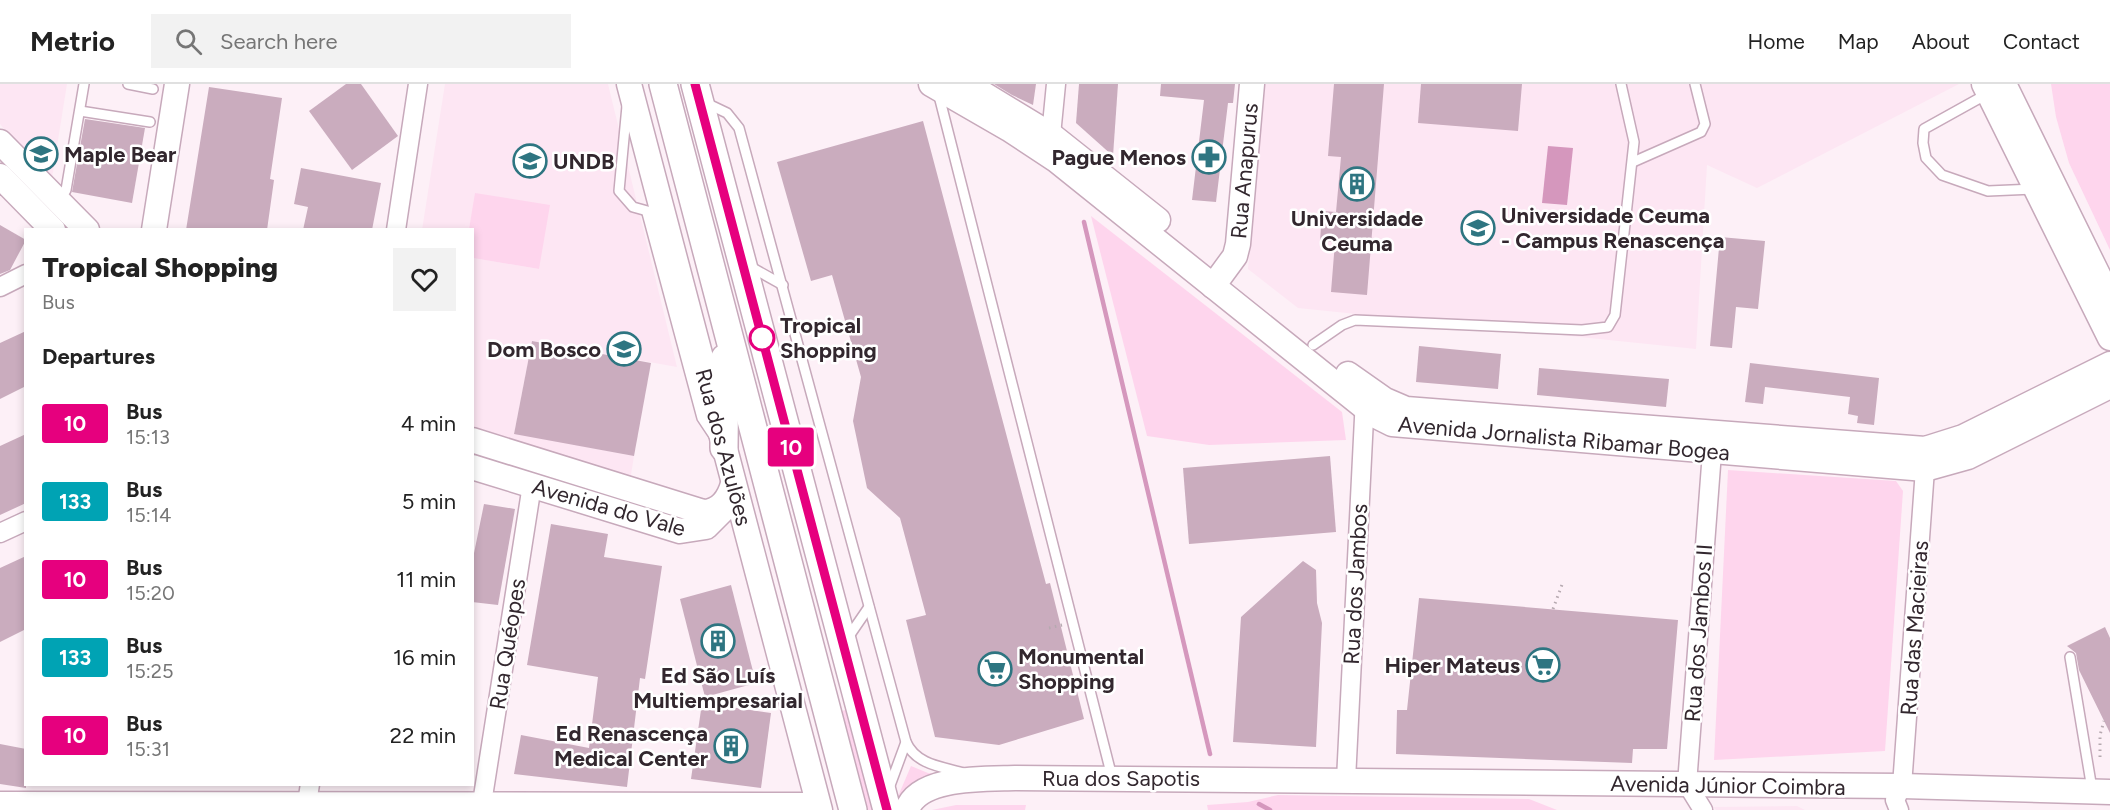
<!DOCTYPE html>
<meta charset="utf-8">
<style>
:root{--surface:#fff;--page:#f2f2f2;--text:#222;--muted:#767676;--line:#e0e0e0}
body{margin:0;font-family:Figtree,sans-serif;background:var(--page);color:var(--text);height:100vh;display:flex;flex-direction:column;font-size:22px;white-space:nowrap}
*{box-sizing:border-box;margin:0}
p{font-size:20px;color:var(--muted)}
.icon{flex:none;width:33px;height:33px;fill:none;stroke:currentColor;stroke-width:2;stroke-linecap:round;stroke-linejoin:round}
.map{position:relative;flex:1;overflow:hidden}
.drawer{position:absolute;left:24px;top:144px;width:450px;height:558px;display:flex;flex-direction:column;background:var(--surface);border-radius:0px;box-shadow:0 3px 9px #0003}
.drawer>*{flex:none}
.badge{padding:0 12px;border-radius:4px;font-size:21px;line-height:39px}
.map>.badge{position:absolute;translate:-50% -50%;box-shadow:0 0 0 3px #fff}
h2{padding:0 18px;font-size:22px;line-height:54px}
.round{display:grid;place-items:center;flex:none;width:63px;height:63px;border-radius:0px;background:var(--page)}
.overview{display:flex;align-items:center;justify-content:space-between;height:102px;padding:0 18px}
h1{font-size:28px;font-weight:800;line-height:45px}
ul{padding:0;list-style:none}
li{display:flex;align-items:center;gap:18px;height:78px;padding:0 18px}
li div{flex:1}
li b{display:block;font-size:22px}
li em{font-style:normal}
li .badge{min-width:66px;font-weight:700;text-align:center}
header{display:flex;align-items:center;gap:36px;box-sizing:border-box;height:84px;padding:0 30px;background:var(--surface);border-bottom:2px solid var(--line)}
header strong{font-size:28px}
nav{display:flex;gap:33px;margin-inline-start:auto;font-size:21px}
.search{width:420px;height:54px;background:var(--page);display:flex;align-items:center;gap:15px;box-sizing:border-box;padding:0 21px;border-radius:0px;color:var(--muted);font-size:22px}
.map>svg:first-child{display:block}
</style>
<header>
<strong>Metrio</strong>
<div class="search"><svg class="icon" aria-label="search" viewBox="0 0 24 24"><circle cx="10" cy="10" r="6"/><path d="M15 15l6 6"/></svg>Search here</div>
<nav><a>Home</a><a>Map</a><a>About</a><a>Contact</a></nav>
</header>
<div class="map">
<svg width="2110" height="726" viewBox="0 0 2110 726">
<rect width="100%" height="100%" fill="#fdf0f7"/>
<g fill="#fde6f3">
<polygon points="0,0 67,0 51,100 0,40"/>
<polygon points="445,0 608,0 677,283 532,257 514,349 634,372 630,397 473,349 473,174 539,185 476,109 469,145 422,146"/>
<polygon points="1265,0 1959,0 1757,104 1707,81 1696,265 1298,224 1248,185"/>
<polygon points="1797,722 1805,726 1716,726 1713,723"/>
</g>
<g fill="#fed5ed">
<polygon points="2051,0 2110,0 2110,166 2069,79 2056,33"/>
<polygon points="475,109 550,121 539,185 473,174 472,146 469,145"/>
<polygon points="1091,132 1342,328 1346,356 1209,361 1147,352"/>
<polygon points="1728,386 1896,397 1903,407 1885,667 1714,676"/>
<polygon points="851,624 878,726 868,726 842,627"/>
<polygon points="911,682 928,689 942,691 901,721 896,717"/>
<polygon points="1278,711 1529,715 1557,726 1208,726 1207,721 1248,718"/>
<polygon points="956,721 1026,721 1025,726 932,726"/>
</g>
<polygon fill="#d597bd" points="1548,62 1573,64 1567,121 1542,119"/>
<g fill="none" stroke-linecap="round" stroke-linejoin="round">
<g stroke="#d597bd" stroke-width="4.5">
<polyline points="1084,138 1210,670"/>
<polyline points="1259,720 1270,726"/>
</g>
</g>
<g fill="#caacbe">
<polygon points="346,0 361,0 398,52 352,86 309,27"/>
<polygon points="994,0 1036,0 1033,21 1012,11"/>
<polygon points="1079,0 1118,0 1113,72 1076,39"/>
<polygon points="1161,0 1235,0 1233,19 1228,19 1216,118 1192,116 1204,16 1160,12"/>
<polygon points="1334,0 1384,0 1367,211 1331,208 1335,158 1320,157 1322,127 1336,128 1341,73 1328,72"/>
<polygon points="1421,0 1522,0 1518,47 1418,39"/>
<polygon points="209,3 282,14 270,95 274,96 267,146 186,146"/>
<polygon points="85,35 145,44 132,119 72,108"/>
<polygon points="923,37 1046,500 1050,499 1084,635 999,661 935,653 906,536 926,531 900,434 867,404 853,337 861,293 832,191 811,197 777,78"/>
<polygon points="301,84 381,99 372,146 303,146 308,123 294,120"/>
<polygon points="0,141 26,156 10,186 0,190"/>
<polygon points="1720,153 1765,157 1758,225 1736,223 1732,264 1710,262"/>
<polygon points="26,247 26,302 0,315 0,259"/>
<polygon points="532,257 651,279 634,372 514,350"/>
<polygon points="1419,262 1501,270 1498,305 1416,298"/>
<polygon points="1750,279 1879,294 1874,341 1857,339 1858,332 1848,330 1850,313 1765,303 1763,320 1745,318"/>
<polygon points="1539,284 1669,295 1666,323 1537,311"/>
<polygon points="26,350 26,419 0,431 0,362"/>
<polygon points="1330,372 1336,448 1189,460 1183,384"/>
<polygon points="484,420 515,425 498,521 472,518 472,479"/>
<polygon points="551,440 608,450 604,473 662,482 645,595 640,594 627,703 514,690 521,651 589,664 598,593 527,581"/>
<polygon points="26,472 26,545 0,558 0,484"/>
<polygon points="1303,477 1316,486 1317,519 1322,539 1316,663 1233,658 1241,533"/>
<polygon points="731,501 756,599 705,613 680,515"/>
<polygon points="1419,514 1678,536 1667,665 1633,665 1632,679 1396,670 1397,626 1407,626"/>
<polygon points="2105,543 2110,554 2110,649 2079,586 2076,569 2067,562"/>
<polygon points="702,619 771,629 761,704 691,695"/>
<polygon points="0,660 26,665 26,704 0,700"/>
</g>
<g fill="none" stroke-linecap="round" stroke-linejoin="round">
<defs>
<g id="lane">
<polyline points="128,0 153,5"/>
<polyline points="938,8 1112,693"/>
<polyline points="1987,10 1924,45 1923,59 1926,74 1942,91 1988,107 2035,105"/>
<path d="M706 19 727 29 739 44 906 658C916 681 943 683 964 689"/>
<polyline points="627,22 619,107 633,123 651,128"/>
<polyline points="80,27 150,38"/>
<polyline points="1633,78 1701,48 1705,40 1695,0"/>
<polyline points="59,117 66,106 84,0"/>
<polyline points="647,129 702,334 714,352"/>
<polyline points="749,182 783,201"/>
<polyline points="1313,261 1342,241 1355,236 1582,246 1608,243 1615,231 1634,58 1621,0"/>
<polyline points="847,555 869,523"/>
<polyline points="2070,573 2092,705"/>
<polyline points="888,707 906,658"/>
</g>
<g id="street">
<polyline points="1051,51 1056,0"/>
<polyline points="396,146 418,0"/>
<polyline points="0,203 26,190"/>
<polyline points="0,449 26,437"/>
<polyline points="1346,696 1365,314"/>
<polyline points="307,719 310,700"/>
<polyline points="482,719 532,401"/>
<polyline points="1703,726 1687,700 1712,368"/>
<polyline points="1899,726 1895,716 1902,702 1925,385"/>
</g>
<g id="secondary">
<polyline points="629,0 820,726"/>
<polyline points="931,0 1009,45 1056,76 1374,331 1392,340 1925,385 1968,373 2110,302"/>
<polyline points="967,0 1051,51 1158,136"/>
<polyline points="1984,0 2110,254"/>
<polyline points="2004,0 2110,215"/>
<polyline points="0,58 87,146"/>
<polyline points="0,92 53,146"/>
<polyline points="154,146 177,0"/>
<polyline points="1213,202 1235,172 1238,160 1252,0"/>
<polyline points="1348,290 1385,316 1406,325 1925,365 1963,353 2110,280"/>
<path d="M472 356 703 428C720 428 729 414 733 400"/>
<polyline points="472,383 680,447 706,443 724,425"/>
<polyline points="0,720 818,721"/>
<path d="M907 726C918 692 985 695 1015 694L1902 702 2110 708"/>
</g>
<g id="primary">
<polyline points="663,0 853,726"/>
<polyline points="695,0 887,726"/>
<polyline points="724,364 725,274"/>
</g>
</defs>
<use href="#lane" stroke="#c7a9bb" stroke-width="12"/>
<use href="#street" stroke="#c7a9bb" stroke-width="21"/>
<use href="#secondary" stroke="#c7a9bb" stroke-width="27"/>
<use href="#primary" stroke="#c7a9bb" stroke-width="30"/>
<g stroke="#b6a9b0" stroke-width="3" stroke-dasharray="1.5 4.5" stroke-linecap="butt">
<polyline points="1553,525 1563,498"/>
<polyline points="1049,544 1062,541"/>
<polyline points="2100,673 2100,651 2104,637"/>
</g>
<use href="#lane" stroke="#fff" stroke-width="9"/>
<use href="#street" stroke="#fff" stroke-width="18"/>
<use href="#secondary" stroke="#fff" stroke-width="24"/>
<use href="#primary" stroke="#fff" stroke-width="27"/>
</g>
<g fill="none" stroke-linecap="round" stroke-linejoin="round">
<defs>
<polyline id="line" points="695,0 887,726"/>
</defs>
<use href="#line" stroke="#fff" stroke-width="14"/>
<use href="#line" stroke="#e6007e" stroke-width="9"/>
</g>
<defs>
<symbol id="school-ring" viewBox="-11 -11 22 22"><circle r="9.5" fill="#fff" stroke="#2e7581" stroke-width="1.5"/><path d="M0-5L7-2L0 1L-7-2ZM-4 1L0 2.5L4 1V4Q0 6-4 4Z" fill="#2e7581"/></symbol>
<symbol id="pharmacy-ring" viewBox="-11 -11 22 22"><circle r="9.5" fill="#fff" stroke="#2e7581" stroke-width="1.5"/><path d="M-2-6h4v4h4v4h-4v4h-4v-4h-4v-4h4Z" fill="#2e7581"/></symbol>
<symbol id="university-ring" viewBox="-11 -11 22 22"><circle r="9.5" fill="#fff" stroke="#2e7581" stroke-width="1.5"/><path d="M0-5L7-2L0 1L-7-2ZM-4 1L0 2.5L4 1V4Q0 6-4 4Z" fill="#2e7581"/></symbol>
<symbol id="building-ring" viewBox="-11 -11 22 22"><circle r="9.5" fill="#fff" stroke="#2e7581" stroke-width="1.5"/><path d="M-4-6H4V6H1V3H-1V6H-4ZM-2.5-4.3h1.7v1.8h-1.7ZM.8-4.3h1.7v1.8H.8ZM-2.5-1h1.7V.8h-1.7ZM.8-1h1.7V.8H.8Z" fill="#2e7581"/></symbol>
<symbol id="supermarket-ring" viewBox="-11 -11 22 22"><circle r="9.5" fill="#fff" stroke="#2e7581" stroke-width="1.5"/><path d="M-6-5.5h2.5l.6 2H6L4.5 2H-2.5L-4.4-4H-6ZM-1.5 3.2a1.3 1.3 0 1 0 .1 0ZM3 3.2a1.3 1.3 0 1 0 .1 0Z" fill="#2e7581"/></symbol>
</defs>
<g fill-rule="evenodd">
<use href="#school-ring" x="22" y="51" width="38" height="38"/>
<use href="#pharmacy-ring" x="1190" y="54" width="38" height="38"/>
<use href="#university-ring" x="511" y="58" width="38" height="38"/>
<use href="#building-ring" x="1338" y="81" width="38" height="38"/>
<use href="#university-ring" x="1459" y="125" width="38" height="38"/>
<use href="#school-ring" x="605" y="246" width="38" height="38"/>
<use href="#building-ring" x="699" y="538" width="38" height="38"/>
<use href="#supermarket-ring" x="1524" y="562" width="38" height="38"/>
<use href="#supermarket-ring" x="976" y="566" width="38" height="38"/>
<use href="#building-ring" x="712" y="643" width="38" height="38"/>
</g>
<circle fill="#fff" stroke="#e6007e" stroke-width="3" cx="762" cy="254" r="12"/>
<g text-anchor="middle" stroke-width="5" stroke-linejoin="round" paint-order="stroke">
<g font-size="22" font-weight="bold" fill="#32272e" stroke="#fff" text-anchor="start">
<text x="64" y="78">Maple Bear</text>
<text x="1186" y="81" text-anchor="end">Pague Menos</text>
<text x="553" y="85">UNDB</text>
<text x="1501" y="139">Universidade Ceuma<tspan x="1501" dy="25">- Campus Renascença</tspan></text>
<text x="1357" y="142" text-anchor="middle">Universidade<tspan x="1357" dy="25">Ceuma</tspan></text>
<text x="601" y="273" text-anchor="end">Dom Bosco</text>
<text x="1018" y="580">Monumental<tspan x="1018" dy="25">Shopping</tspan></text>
<text x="1520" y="589" text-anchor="end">Hiper Mateus</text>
<text x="718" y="599" text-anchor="middle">Ed São Luís<tspan x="718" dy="25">Multiempresarial</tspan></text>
<text x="708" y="657" text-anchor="end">Ed Renascença<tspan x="708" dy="25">Medical Center</tspan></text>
</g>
<g font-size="22" fill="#32272e" stroke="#fff">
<text transform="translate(1244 87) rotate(-85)" y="8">Rua Anapurus</text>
<text transform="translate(1564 354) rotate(5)" y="8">Avenida Jornalista Ribamar Bogea</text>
<text transform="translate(724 363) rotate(75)" y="8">Rua dos Azulões</text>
<text transform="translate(609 423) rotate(16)" y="8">Avenida do Vale</text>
<text transform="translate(1355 500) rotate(-87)" y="8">Rua dos Jambos</text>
<text transform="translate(1914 544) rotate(-86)" y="8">Rua das Macieiras</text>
<text transform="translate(1698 549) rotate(-86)" y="8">Rua dos Jambos II</text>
<text transform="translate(507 560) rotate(-81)" y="8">Rua Quéopes</text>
<text x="1121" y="702">Rua dos Sapotis</text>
<text transform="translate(1728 701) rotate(1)" y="8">Avenida Júnior Coimbra</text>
</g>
<g font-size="22" font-weight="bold" fill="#32272e" stroke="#fff" text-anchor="start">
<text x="780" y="249">Tropical<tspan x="780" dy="25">Shopping</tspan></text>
</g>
</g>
</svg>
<b class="badge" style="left:791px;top:363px;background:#e6007e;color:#fff">10</b>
<section class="drawer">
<div class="overview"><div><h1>Tropical Shopping</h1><p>Bus</p></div><a class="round"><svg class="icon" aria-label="heart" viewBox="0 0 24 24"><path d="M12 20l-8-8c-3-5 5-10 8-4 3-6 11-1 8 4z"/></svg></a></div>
<h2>Departures</h2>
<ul>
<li><span class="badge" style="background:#e6007e;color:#fff">10</span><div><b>Bus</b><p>15:13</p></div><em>4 min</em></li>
<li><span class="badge" style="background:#00a3b4;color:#fff">133</span><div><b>Bus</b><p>15:14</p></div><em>5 min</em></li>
<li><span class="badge" style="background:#e6007e;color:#fff">10</span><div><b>Bus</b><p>15:20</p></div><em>11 min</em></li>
<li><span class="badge" style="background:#00a3b4;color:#fff">133</span><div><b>Bus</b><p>15:25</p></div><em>16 min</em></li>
<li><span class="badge" style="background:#e6007e;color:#fff">10</span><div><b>Bus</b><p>15:31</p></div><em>22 min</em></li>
</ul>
</section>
</div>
